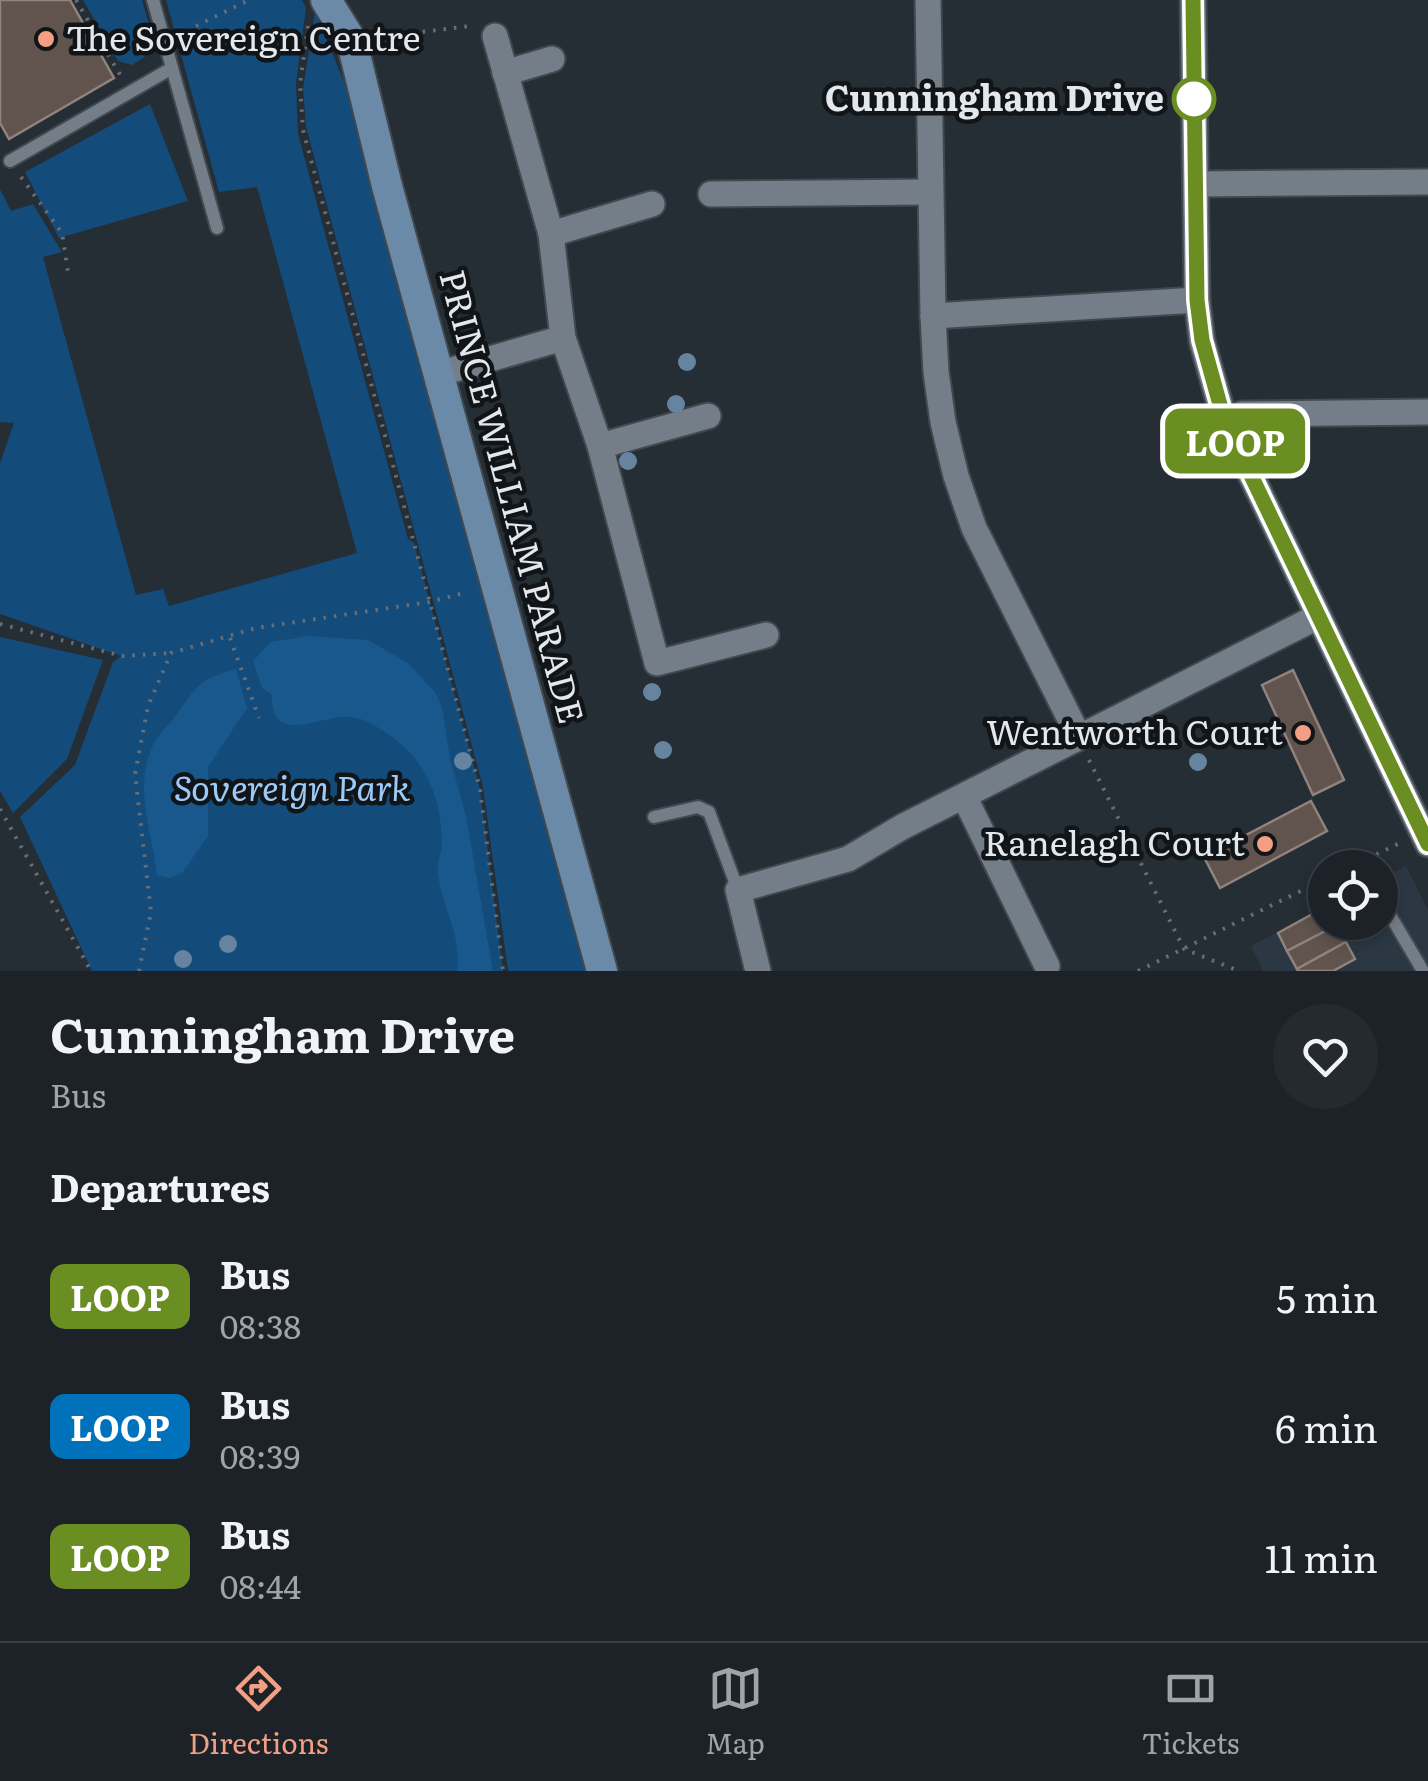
<!DOCTYPE html>
<style>
:root{--surface:#1c2228;--page:#252a30;--text:#f1f3f6;--muted:#a0a4a8;--line:#3a3f45;--accent:#f39f83}
body{margin:0;font-family:Literata,serif;background:var(--page);color:var(--text);height:100vh;display:flex;flex-direction:column;font-size:38px;white-space:nowrap}
*{box-sizing:border-box;margin:0}
p{font-size:32px;color:var(--muted)}
.icon{flex:none;width:55px;height:55px;fill:none;stroke:currentColor;stroke-width:2;stroke-linecap:round;stroke-linejoin:round}
.map{position:relative;height:971px;overflow:hidden}
.drawer{display:flex;flex-direction:column;background:var(--surface);flex:1}
.drawer>*{flex:none}
.badge{padding:0 20px;border-radius:15px;font-size:35px;line-height:65px}
.controls{position:absolute;left:1308px;top:850px;display:grid;gap:20px}
.controls a{display:grid;place-items:center;width:90px;height:90px;border-radius:50%;background:var(--surface);box-shadow:0 5px 15px #0003,0 0 0 2px var(--line);font-size:50px}
.map>.badge{position:absolute;translate:-50% -50%;box-shadow:0 0 0 5px #fff}
h2{padding:0 50px;font-size:38px;line-height:90px}
.round{display:grid;place-items:center;flex:none;width:105px;height:105px;border-radius:52px;background:var(--page)}
.summary{display:flex;align-items:center;justify-content:space-between;height:170px;padding:0 50px}
h1{font-size:48px;font-weight:700;line-height:75px}
ul{padding:0;list-style:none}
li{display:flex;align-items:center;gap:30px;height:130px;padding:0 50px}
li div{flex:1}
li b{display:block;font-size:38px}
li em{font-style:normal}
li .badge{min-width:110px;font-weight:700;text-align:center}
.tab-bar{display:flex;justify-content:space-around;align-items:center;height:140px;border-top:2px solid var(--line);background:var(--surface);font-size:28px;color:var(--muted)}
.tab-bar a{display:grid;justify-items:center;gap:5px}
.tab-bar .current{color:var(--accent)}
.map>svg:first-child{display:block}
</style>
<div class="map">
<svg width="1428" height="971" viewBox="0 0 1428 971">
<rect width="100%" height="100%" fill="#252d35"/>
<polygon fill="#2b3844" points="1406,866 1428,910 1428,971 1263,971 1251,946 1325,907 1325,922 1380,922 1380,879"/>
<g fill="#134b7a">
<polygon points="83,0 142,0 153,39 149,54 132,65 118,61"/>
<polygon points="166,0 302,0 306,8 296,84 298,134 408,539 414,543 480,789 503,971 92,971 20,817 75,765 113,662 121,656 0,614 0,463 14,423 0,422 0,189 11,211 33,204 62,252 43,257 136,595 163,589 169,606 357,553 257,187 219,192"/>
<polygon points="315,11 354,106 588,971 508,971 483,787 306,127 303,89"/>
<polygon points="150,104 188,201 59,238 25,172"/>
<polygon points="0,637 103,660 67,759 13,813 0,791"/>
</g>
<g fill="#19588d">
<path d="M308 636 368 640 408 663 435 692 442 707 450 758 466 816 493 971H457C461 931 443 911 438 874 436 863 442 854 442 843 441 798 428 764 391 736 379 728 365 718 350 717 318 715 271 747 272 695L262 688 253 661 271 642Z"/>
<path d="M236 669 247 708 208 767V836L182 873 170 878 157 875C152 831 133 787 153 745 159 733 169 725 177 714 197 685 200 679 236 669Z"/>
</g>
<g fill="#61544f" stroke="#90827d" stroke-width="2.5">
<polygon points="0,0 70,0 114,78 9,139 0,123"/>
<polygon points="1293,670 1344,780 1313,795 1262,685"/>
<polygon points="1311,801 1327,831 1220,888 1204,857"/>
<polygon points="1325,907 1325,922 1337,925 1287,951 1278,933"/>
<polygon points="1337,925 1346,942 1297,969 1287,951"/>
<polygon points="1346,942 1355,959 1333,971 1298,971 1297,969"/>
</g>
<g fill="none" stroke-linecap="round" stroke-linejoin="round">
<defs>
<g id="lane">
<polyline points="153,0 217,228"/>
<polyline points="10,161 172,68"/>
<polyline points="654,817 698,807 709,812 738,890"/>
<polyline points="1380,898 1423,971"/>
</g>
<g id="street">
<polyline points="928,0 933,316 936,372 943,422 956,476 974,528 1079,737"/>
<polyline points="1193,0 1197,300 1202,341 1224,419 1428,844"/>
<polyline points="495,36 551,234 563,338 600,446 657,663 766,635"/>
<polyline points="505,73 552,59"/>
<polyline points="1196,184 1428,182"/>
<polyline points="711,194 930,192"/>
<polyline points="551,234 652,204"/>
<polyline points="933,316 1197,300"/>
<polyline points="438,374 563,338"/>
<polyline points="1224,419 1242,414 1428,412"/>
<polyline points="600,446 708,416"/>
<polyline points="964,796 1047,966"/>
<polyline points="758,971 738,890 848,859 902,827 1317,617"/>
</g>
<polyline id="secondary" points="326,0 352,42 387,186 602,971"/>
</defs>
<use href="#lane" stroke="#41484e" stroke-width="16"/>
<use href="#street" stroke="#41484e" stroke-width="29"/>
<use href="#secondary" stroke="#41484e" stroke-width="34"/>
<g stroke="#676e75" stroke-width="4" stroke-dasharray="2.5 8" stroke-linecap="butt">
<polyline points="76,0 122,78"/>
<polyline points="308,26 300,84 303,130 480,789 503,971"/>
<polyline points="381,37 470,26"/>
<polyline points="185,43 192,28 249,0"/>
<polyline points="21,177 62,233 68,272"/>
<polyline points="0,624 122,656 171,653"/>
<polyline points="230,638 259,718"/>
<polyline points="1089,760 1184,949 1239,971"/>
<polyline points="0,809 91,971"/>
<polyline points="1348,868 1402,842"/>
<polyline points="139,971 151,912 135,774 148,706 171,653 256,628 429,602 468,592"/>
<polyline points="1138,971 1325,879"/>
</g>
<use href="#lane" stroke="#747e88" stroke-width="12"/>
<use href="#street" stroke="#747e88" stroke-width="25"/>
<use href="#secondary" stroke="#6a8aa7" stroke-width="30"/>
</g>
<g fill="#6683a0">
<circle cx="687" cy="362" r="9"/>
<circle cx="676" cy="404" r="9"/>
<circle cx="628" cy="461" r="9"/>
<circle cx="652" cy="692" r="9"/>
<circle cx="663" cy="750" r="9"/>
<circle cx="463" cy="761" r="9"/>
<circle cx="1198" cy="762" r="9"/>
<circle cx="228" cy="944" r="9"/>
<circle cx="183" cy="959" r="9"/>
</g>
<g fill="none" stroke-linecap="round" stroke-linejoin="round">
<defs>
<polyline id="line" points="1193,0 1197,300 1202,340 1224,419 1428,844"/>
</defs>
<use href="#line" stroke="#fff" stroke-width="22"/>
<use href="#line" stroke="#6b8e23" stroke-width="15"/>
</g>
<g fill="#f39f83" stroke="#111518" stroke-width="4">
<circle cx="46" cy="39" r="10"/>
<circle cx="1303" cy="733" r="10"/>
<circle cx="1265" cy="844" r="10"/>
</g>
<circle fill="#fff" stroke="#6b8e23" stroke-width="5" cx="1194" cy="99" r="20"/>
<g text-anchor="middle" stroke-width="9" stroke-linejoin="round" paint-order="stroke">
<g font-size="35" fill="#e3e8ee" stroke="#111518" text-anchor="end">
<text x="66" y="51" text-anchor="start">The Sovereign Centre</text>
<text x="1283" y="745">Wentworth Court</text>
<text x="1245" y="856">Ranelagh Court</text>
</g>
<g font-size="35" font-weight="bold" fill="#e3e8ee" stroke="#111518" text-anchor="end">
<text x="1164" y="111">Cunningham Drive</text>
</g>
<g font-size="35" fill="#e3e8ee" stroke="#111518">
<text transform="translate(511 497) rotate(75)" y="12">PRINCE WILLIAM PARADE</text>
</g>
<g font-size="35" font-style="italic" fill="#9bcaf8" stroke="#111518">
<text x="292" y="801">Sovereign Park</text>
</g>
</g>
</svg>
<div class="controls">
<a><svg class="icon" aria-label="locate" viewBox="0 0 24 24"><circle cx="12" cy="12" r="6"/><path d="M12 2v4M12 18v4M2 12h4M18 12h4"/></svg></a>
</div>
<b class="badge" style="left:1235px;top:441px;background:#6b8e23;color:#fff">LOOP</b>
</div>
<section class="drawer">
<div class="summary"><div><h1>Cunningham Drive</h1><p>Bus</p></div><a class="round"><svg class="icon" aria-label="heart" viewBox="0 0 24 24"><path d="M12 20l-8-8c-3-5 5-10 8-4 3-6 11-1 8 4z"/></svg></a></div>
<h2>Departures</h2>
<ul>
<li><span class="badge" style="background:#6b8e23;color:#fff">LOOP</span><div><b>Bus</b><p>08:38</p></div><em>5 min</em></li>
<li><span class="badge" style="background:#0072bc;color:#fff">LOOP</span><div><b>Bus</b><p>08:39</p></div><em>6 min</em></li>
<li><span class="badge" style="background:#6b8e23;color:#fff">LOOP</span><div><b>Bus</b><p>08:44</p></div><em>11 min</em></li>
</ul>
</section>
<nav class="tab-bar">
<a class="current"><svg class="icon" aria-label="directions" viewBox="0 0 24 24"><path d="M12 3l9 9-9 9-9-9zM9 14v-3h6M13 9l2 2-2 2"/></svg>Directions</a>
<a><svg class="icon" aria-label="map" viewBox="0 0 24 24"><path d="M3 6l6-2 6 2 6-2v14l-6 2-6-2-6 2zM9 4v14M15 6v14"/></svg>Map</a>
<a><svg class="icon" aria-label="tickets" viewBox="0 0 24 24"><path d="M3 7h18v10H3zM15 7v10"/></svg>Tickets</a>
</nav>
